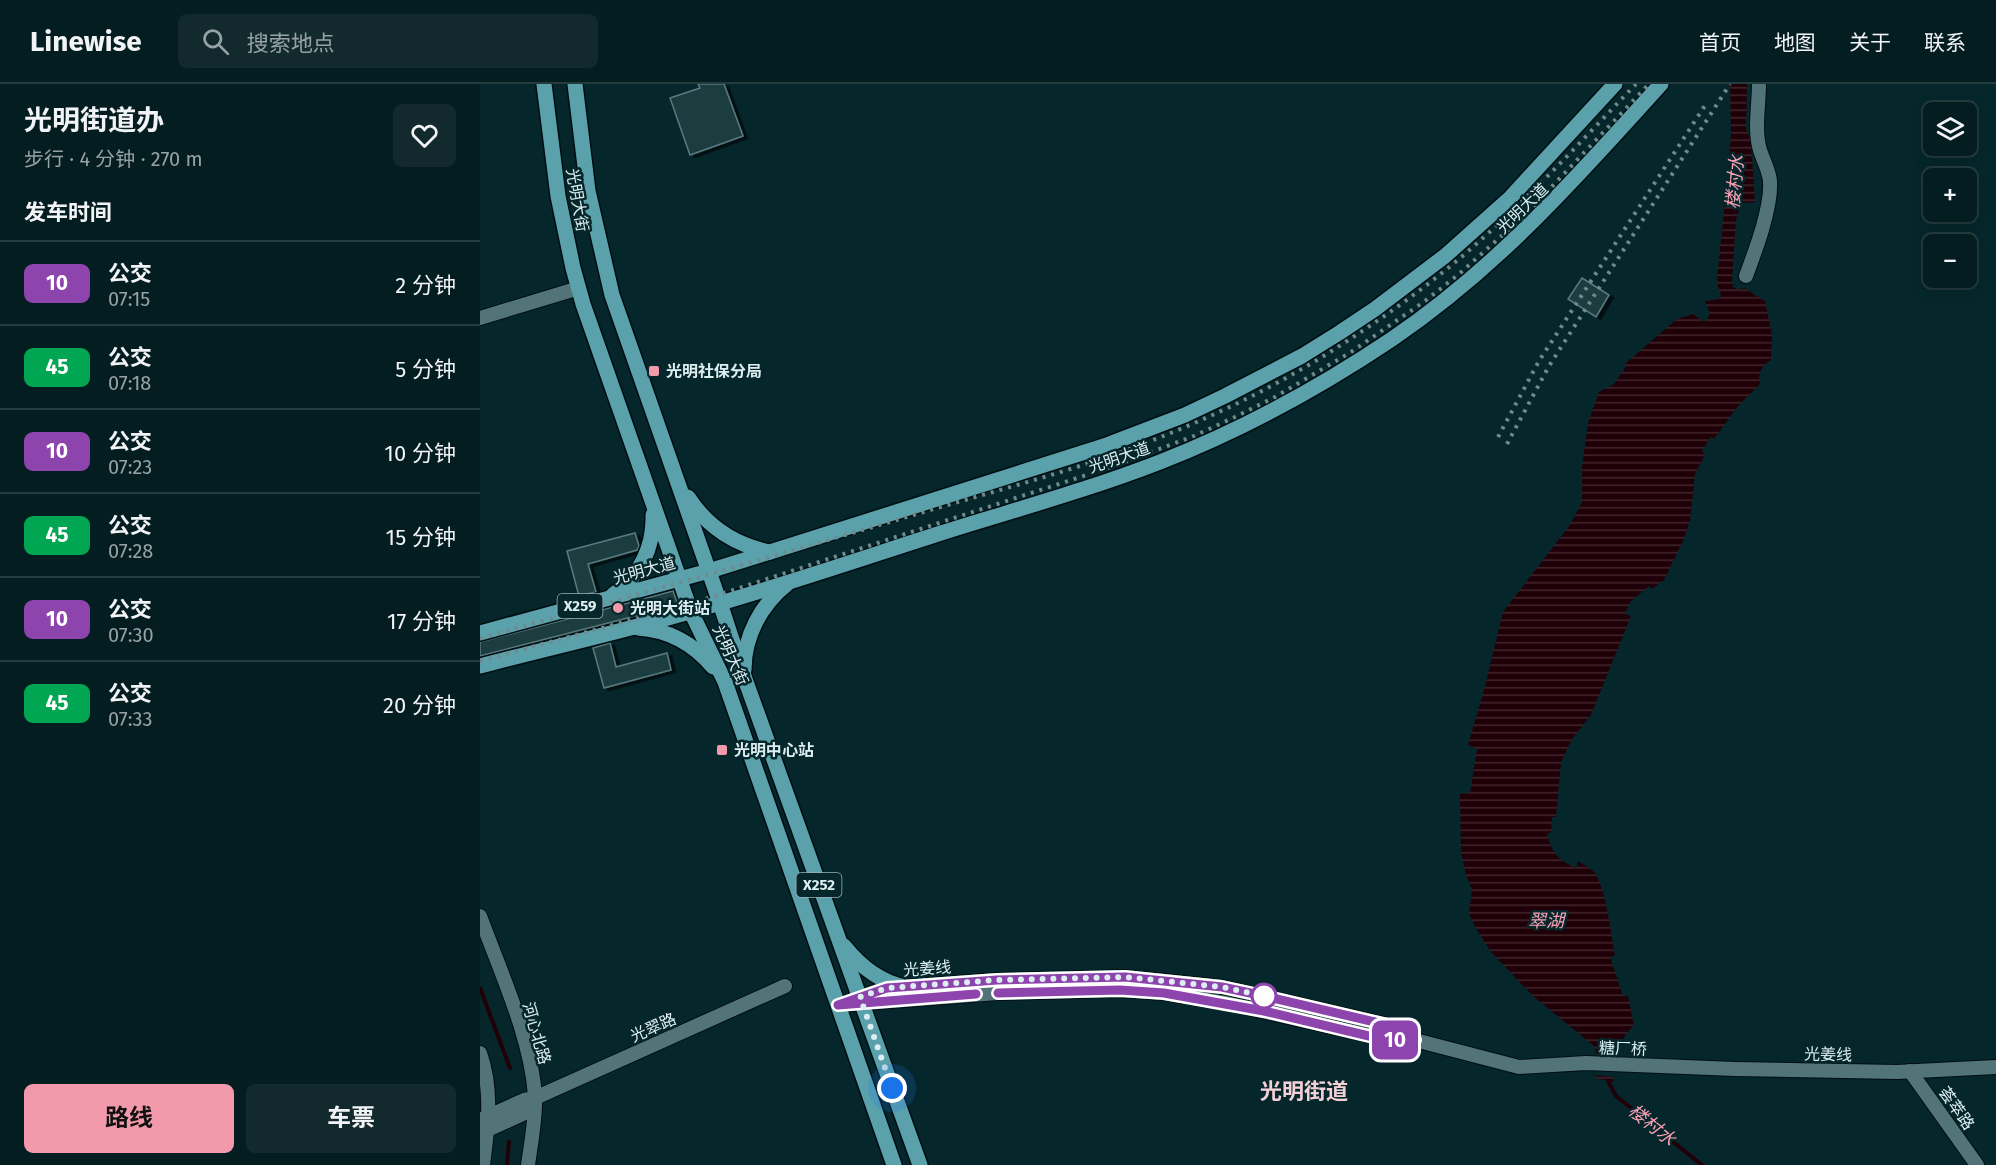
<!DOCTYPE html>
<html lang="zh">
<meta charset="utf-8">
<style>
:root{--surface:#041d20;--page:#122a2d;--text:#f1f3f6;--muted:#97a2a5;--line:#253b3e;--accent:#f29aac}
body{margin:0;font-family:"Fira Sans","Noto Sans SC",sans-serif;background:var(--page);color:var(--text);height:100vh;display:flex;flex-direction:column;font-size:22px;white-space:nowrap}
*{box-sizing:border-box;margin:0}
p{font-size:20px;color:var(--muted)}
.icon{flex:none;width:33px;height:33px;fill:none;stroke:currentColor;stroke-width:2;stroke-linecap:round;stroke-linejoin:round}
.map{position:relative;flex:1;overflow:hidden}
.details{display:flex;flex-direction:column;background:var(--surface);width:480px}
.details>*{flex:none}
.badge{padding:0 12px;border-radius:9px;font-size:21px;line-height:39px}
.controls{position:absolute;left:1443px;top:18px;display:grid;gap:12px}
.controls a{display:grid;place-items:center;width:54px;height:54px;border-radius:9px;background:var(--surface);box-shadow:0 3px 15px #0003,0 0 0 2px var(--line);font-size:30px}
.you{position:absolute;width:30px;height:30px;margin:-15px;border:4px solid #fff;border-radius:50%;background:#1a73e8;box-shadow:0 0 0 9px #1a73e833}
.map>.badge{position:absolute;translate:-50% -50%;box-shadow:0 0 0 3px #fff}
h2{padding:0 24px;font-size:22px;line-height:54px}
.round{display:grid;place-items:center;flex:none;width:63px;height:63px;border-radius:9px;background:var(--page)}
.headline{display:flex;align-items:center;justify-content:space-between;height:102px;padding:0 24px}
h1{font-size:28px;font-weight:700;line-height:45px}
.button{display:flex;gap:12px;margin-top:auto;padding:12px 24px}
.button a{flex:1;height:69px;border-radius:9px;background:var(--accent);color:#111;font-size:24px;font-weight:700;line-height:69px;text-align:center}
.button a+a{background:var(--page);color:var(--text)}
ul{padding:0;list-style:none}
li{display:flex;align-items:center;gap:18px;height:84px;padding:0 24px;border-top:2px solid var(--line)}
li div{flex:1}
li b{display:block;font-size:22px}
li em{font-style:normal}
li .badge{min-width:66px;font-weight:700;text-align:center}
header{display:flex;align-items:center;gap:36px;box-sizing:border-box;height:84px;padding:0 30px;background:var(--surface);border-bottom:2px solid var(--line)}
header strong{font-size:28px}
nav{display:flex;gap:33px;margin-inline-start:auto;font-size:21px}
.search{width:420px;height:54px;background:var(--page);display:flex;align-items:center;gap:15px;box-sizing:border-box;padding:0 21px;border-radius:9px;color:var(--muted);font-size:22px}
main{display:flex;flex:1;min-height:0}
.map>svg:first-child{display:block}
</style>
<header>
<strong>Linewise</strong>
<div class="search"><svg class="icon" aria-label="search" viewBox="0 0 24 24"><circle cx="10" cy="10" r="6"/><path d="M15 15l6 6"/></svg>搜索地点</div>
<nav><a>首页</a><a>地图</a><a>关于</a><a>联系</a></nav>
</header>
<main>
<section class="details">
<div class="headline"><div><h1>光明街道办</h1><p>步行 · 4 分钟 · 270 m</p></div><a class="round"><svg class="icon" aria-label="heart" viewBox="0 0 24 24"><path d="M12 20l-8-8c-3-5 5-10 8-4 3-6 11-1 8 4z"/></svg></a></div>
<h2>发车时间</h2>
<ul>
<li><span class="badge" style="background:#8e44ad;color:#fff">10</span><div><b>公交</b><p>07:15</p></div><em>2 分钟</em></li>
<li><span class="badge" style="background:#00a651;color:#fff">45</span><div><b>公交</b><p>07:18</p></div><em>5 分钟</em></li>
<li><span class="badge" style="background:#8e44ad;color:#fff">10</span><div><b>公交</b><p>07:23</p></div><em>10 分钟</em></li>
<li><span class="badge" style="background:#00a651;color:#fff">45</span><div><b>公交</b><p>07:28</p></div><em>15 分钟</em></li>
<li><span class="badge" style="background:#8e44ad;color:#fff">10</span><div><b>公交</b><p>07:30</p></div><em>17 分钟</em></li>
<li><span class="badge" style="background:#00a651;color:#fff">45</span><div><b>公交</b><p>07:33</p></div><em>20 分钟</em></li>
</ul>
<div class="button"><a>路线</a><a>车票</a></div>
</section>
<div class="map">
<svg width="1516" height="1081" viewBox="0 0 1516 1081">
<defs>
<pattern id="water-rules" width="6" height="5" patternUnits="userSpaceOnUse" patternTransform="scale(1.5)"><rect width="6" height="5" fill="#200008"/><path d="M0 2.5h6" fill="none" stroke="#40262c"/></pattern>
<filter id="shadow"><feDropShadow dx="4.5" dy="2.5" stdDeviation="0" flood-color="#0009"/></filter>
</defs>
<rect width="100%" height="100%" fill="#05272b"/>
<path fill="url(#water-rules)" d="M1250 0H1267L1266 44 1271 59 1275 118 1261 119 1256 136 1252 197 1253 203 1258 206 1264 204 1285 217 1292 251 1291 276C1282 281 1277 290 1280 300L1258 322 1234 355 1231 353 1222 367 1225 371 1215 390 1210 437 1203 457 1184 496 1172 505 1169 502 1150 518 1145 530 1151 532 1111 631 1092 655 1081 678 1076 733H1072L1071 748 1067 750C1071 768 1079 777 1096 784L1098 777C1104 781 1109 783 1114 788 1126 803 1131 850 1135 871L1130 873 1143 912H1148L1154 941C1137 958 1134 975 1133 998L1115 994 1117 972 1114 962 1053 912 1011 868 997 846 989 830 992 805 986 791 981 769 980 710 990 709 997 665 988 661 1004 606 1023 528 1090 441 1102 418V383L1108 339 1119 308 1134 300 1145 284 1146 279 1197 235 1213 230 1222 237H1226L1230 230 1225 217 1239 215 1241 211 1238 203 1237 194 1249 80 1251 47Z"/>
<polygon fill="#05272b" points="1113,970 1138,971 1136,993 1112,991"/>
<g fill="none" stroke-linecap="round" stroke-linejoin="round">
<g stroke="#200008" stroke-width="4">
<polyline points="0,904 30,984"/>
<polyline points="1128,997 1136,1012 1222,1081"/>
<polyline points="27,1081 29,1058"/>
</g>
</g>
<g fill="#1c3c41" stroke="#597a7f" stroke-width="1.5" filter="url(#shadow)">
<polygon points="218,0 244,0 263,52 210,71 190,14 220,4"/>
<polygon points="1102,194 1129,211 1116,233 1088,215"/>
<polygon points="155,449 159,462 157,466 108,480 116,508 99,512 87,467"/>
<polygon points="193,507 198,521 0,572 0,558"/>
<polygon points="130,559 136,583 187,569 191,586 124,604 113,564"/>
</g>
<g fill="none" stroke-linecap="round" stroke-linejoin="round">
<defs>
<g id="minor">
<path d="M1266 192C1275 168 1292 123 1290 97 1289 86 1283 76 1280 66 1274 46 1279 21 1279 0"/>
<polyline points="0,234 99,204"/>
<path d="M0 832C20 887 51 953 55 1012 56 1034 51 1059 48 1081"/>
<polyline points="374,915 407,904 517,896 645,893 742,903 912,942 935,956"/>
<polyline points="358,921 518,909 640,906 684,909 746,919 910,956 935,956 1039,983 1106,979 1255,985 1417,988 1516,983"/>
<path d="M0 969C13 1006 8 1043 3 1081"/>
<polyline points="1430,987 1497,1081"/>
<polyline points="0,1036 44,1016 55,1014 305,902"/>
<polyline points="1,1049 45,1029 54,1015"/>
</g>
<g id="major">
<polyline points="64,0 78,112 93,184 103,220 211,528 245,598 414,1081"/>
<polyline points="95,0 108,107 132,211 240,519 265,595 440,1081"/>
<path d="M208 413C228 444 255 461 290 468"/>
<path d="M133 511C160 492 174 463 173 431"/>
<path d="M158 544C189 546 213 559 233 583"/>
<polyline points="0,549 229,487 290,468 624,362 705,331 745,312 822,272 859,249 895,225 965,172 1030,114 1135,0"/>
<path d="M0 582C72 563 145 547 216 526 298 503 380 475 461 449 534 426 608 406 680 378 762 346 839 304 912 255 1018 183 1096 94 1181 0"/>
<path d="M264 586C264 552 281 521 307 500"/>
<path d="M364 862C380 882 400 898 425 903"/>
</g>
</defs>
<use href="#minor" stroke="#000e12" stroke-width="16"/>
<use href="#major" stroke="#000e12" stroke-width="18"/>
<use href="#minor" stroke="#527378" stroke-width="14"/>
<use href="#major" stroke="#5aa1ac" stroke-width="15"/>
<g stroke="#708a8d" stroke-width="4" stroke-dasharray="3 6" stroke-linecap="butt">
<polyline points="1018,353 1059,277 1226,20"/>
<polyline points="1027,360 1069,282 1250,0"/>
<path d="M0 554C144 515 287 474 430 432 510 408 591 388 668 358 738 331 805 298 867 257 915 226 961 192 1003 154 1057 106 1106 52 1156 0"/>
<polyline points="0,577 207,521 631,383 714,352 755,333 795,313 871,268 945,217 979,190 1046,130 1169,0"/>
</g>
</g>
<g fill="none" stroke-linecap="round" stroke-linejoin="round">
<defs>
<polyline id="line" points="496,910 358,921 407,904 517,896 645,893 742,903 784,912 912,942 935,956 910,957 784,927 684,909 640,906 518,909"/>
</defs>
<use href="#line" stroke="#fff" stroke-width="14"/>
<use href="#line" stroke="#8e44ad" stroke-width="9"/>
<polyline stroke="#ddeef1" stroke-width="6" stroke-dasharray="0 10.8" points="412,1004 380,913 407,904 517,896 645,893 742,903 784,912"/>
</g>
<g fill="#f29aac" stroke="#05272b" stroke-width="2">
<rect x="168" y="281" width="12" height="12" rx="3"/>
<circle cx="138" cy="524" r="6"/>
<rect x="236" y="660" width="12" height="12" rx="3"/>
</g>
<circle fill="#fff" stroke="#8e44ad" stroke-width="3" cx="784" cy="912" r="12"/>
<g text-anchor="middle" stroke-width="5" stroke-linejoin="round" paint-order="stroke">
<g fill="#05272b" stroke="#9cb2b6" stroke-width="1.5">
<rect x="77.5" y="510" width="45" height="24" rx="4.5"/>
<rect x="316.5" y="789" width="45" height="24" rx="4.5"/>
</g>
<g font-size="15" font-weight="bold" fill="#ddeef1">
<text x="100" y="527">X259</text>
<text x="339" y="806">X252</text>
</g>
<g font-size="16" fill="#ddeef1" stroke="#05272b">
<text transform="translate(98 116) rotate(80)" y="6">光明大街</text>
<text transform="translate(1042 124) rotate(-44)" y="6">光明大道</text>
<text transform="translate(639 373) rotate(-19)" y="6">光明大道</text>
<text transform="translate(164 486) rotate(-15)" y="6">光明大道</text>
<text transform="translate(251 571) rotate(66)" y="6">光明大街</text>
<text transform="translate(447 884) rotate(-4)" y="6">光姜线</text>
<text transform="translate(173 943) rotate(-24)" y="6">光翠路</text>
<text transform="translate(57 949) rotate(74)" y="6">河心北路</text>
<text transform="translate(1143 964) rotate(2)" y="6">糖厂桥</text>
<text transform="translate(1348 970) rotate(1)" y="6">光姜线</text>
<text transform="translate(1477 1024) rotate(55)" y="6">荟萃路</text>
</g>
<g font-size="16" font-weight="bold" fill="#ddeef1" stroke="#05272b" text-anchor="start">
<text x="186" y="293">光明社保分局</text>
<text x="150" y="530">光明大街站</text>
<text x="254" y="672">光明中心站</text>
</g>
<g font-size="18" font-style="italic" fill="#fca1b4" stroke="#05272b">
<text transform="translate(1255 98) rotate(-85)" y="6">楼村水</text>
<text x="1066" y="843">翠湖</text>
<text transform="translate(1172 1041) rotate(39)" y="6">楼村水</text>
</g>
<g font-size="22" font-weight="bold" fill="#f4d1d7" stroke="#05272b">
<text x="824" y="1015">光明街道</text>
</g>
</g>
</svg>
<div class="controls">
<a><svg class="icon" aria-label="layers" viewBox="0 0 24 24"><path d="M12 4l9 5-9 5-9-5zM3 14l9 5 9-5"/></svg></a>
<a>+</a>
<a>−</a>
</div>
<div class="you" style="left:412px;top:1004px"></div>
<b class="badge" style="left:915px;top:956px;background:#8e44ad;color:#fff">10</b>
</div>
</main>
